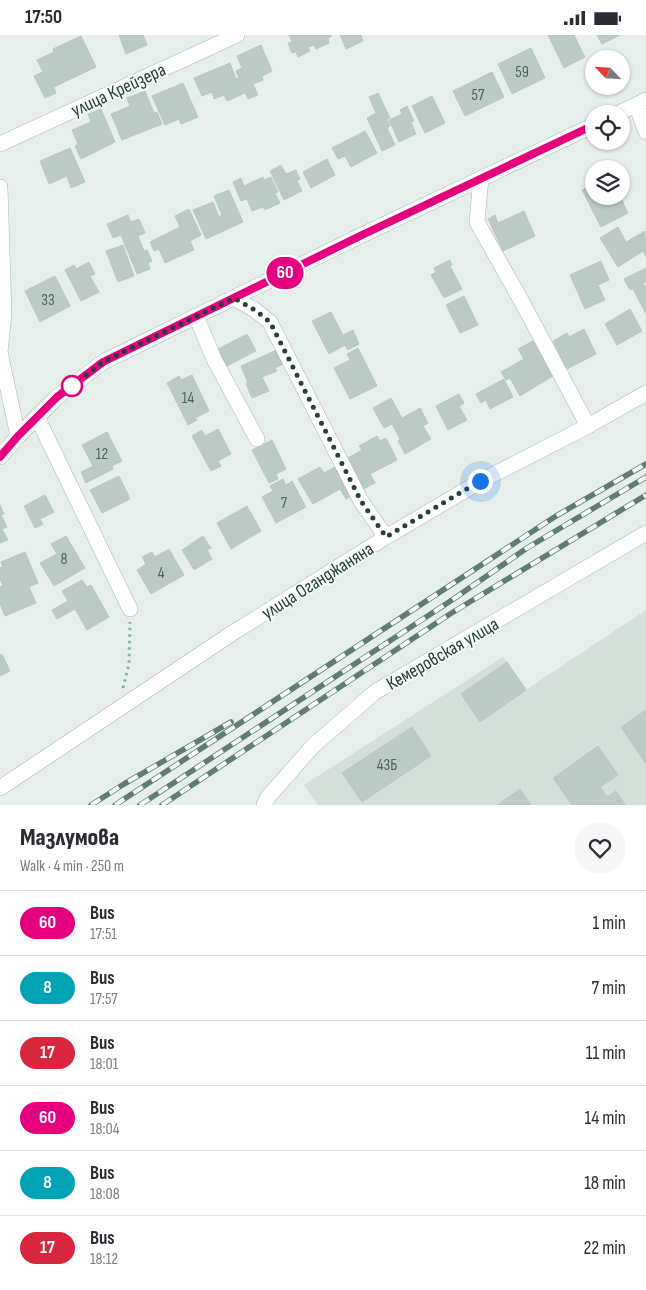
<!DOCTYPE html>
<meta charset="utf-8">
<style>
:root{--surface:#fff;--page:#f7f7f7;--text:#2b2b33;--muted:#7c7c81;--line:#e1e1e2}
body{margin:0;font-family:"Sofia Sans Condensed",sans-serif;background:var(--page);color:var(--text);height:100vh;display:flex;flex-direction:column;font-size:19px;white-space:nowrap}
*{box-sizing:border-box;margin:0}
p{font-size:16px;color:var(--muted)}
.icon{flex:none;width:28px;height:28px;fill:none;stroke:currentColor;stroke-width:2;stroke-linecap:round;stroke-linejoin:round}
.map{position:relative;height:770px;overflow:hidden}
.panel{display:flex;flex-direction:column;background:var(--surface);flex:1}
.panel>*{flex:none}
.badge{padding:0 10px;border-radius:16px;font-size:18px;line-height:32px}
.needle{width:32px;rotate:295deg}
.buttons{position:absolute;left:585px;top:15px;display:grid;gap:10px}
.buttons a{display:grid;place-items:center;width:45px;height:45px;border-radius:50%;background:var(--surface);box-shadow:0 1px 4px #0004;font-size:25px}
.you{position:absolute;width:25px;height:25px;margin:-12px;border:4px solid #fff;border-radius:50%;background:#1a73e8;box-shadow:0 0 0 8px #1a73e833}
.map>.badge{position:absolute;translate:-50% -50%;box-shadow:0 0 0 2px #fff}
.round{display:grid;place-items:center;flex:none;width:52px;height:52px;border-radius:26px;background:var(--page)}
.head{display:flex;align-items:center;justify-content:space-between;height:85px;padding:0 20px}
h1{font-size:24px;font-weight:800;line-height:38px}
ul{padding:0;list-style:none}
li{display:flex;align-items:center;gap:15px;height:65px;padding:0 20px;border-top:1px solid var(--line)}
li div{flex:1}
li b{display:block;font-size:19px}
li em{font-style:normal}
li .badge{min-width:55px;font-weight:700;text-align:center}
.status{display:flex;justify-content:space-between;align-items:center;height:35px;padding:0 25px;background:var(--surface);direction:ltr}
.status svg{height:14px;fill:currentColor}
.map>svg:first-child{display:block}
</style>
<div class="status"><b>17:50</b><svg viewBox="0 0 49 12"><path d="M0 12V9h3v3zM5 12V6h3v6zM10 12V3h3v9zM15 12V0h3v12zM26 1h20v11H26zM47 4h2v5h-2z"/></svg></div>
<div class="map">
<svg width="646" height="770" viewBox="0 0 646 770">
<rect width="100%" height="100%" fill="#e6efeb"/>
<polygon fill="#d4dfda" points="646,575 646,770 318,770 304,750 503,622 527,654"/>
<g fill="#bbcac4" stroke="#b8c9c2">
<polygon points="119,0 143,0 147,10 126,19"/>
<polygon points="289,0 331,0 332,1 328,3 329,8 316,14 314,10 308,12 310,16 298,22 296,17 292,18 288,8 292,7"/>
<polygon points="340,0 361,0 363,6 346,14"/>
<polygon points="548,0 574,0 585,22 564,33"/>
<polygon points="597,0 620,0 602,9"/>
<polygon points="81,1 96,32 54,52 56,58 45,63 34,41 43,37 37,25 54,17 53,14"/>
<polygon points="261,10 272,36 262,41 263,45 253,49 258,60 248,64 236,36 242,33 237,21"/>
<polygon points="531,13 545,43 512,59 498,29"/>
<polygon points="230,28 236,44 238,43 245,58 227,66 224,60 214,64 212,57 202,61 194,43"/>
<polygon points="492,37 504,62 465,81 453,56"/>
<polygon points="183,48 198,82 181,89 179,84 165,90 152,61"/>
<polygon points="145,56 154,78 157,77 162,89 122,105 111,79 130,71 127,63"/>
<polygon points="378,58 390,83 387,84 390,91 387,93 395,110 382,116 367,83 376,78 369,62"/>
<polygon points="432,61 445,88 425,98 412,71"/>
<polygon points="407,71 414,86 411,87 416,99 399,107 389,85 402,79 400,75"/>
<polygon points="101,74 115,107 81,124 75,111 78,109 72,95 91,87 88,79"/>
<polygon points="365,96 377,118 351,132 345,121 338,124 332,113"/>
<polygon points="70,113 85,147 71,153 67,141 49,149 40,126"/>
<polygon points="327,124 335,140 311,153 303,137"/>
<polygon points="281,130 286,139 296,135 300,144 297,146 302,156 284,165 270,136"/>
<polygon points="594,140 594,161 620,161 628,178 601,192 582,155 592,150 588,143"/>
<polygon points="263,142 264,145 271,142 278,157 275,158 280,168 265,175 263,172 252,176 247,164 241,166 233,147 241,143 244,151"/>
<polygon points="229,155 243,187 206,204 193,175 213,167 219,182 222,180 214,161"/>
<polygon points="189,174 201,200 190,206 194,215 165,228 159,214 154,216 150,207 180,192 175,181"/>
<polygon points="524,176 535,201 503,216 488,184 495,180 498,188"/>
<polygon points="128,180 131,187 139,184 145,198 138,201 144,216 147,215 152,226 148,228 150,234 137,239 121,200 113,203 107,189"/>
<polygon points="618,192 626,207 645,196 646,222 643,216 618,232 600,203"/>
<polygon points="123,210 134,241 118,247 106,216"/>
<polygon points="450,225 452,230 450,231 462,254 444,263 431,240 436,237 434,233"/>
<polygon points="601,226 609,245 598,250 605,265 585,274 570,240"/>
<polygon points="89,227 95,239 90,241 99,257 81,266 65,235 74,230 76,234"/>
<polygon points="646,233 646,247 643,248 646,253 646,279 633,254 630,255 624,244"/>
<polygon points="55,241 70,271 40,287 25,256"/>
<polygon points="464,261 478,290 460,298 446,270"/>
<polygon points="630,274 642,296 617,310 605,289"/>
<polygon points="331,277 343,300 353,295 359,309 348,315 345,310 329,319 312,286"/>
<polygon points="584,294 596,319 567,334 553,306 567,298 569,302"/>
<polygon points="247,299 256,316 227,331 218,314"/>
<polygon points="533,306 553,341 520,361 510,343 506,345 501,337 524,324 518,314"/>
<polygon points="358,313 377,351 350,364 334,333 350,325 347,319"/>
<polygon points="279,314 285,328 275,333 277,336 262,342 269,356 252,363 246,349 248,348 241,331"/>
<polygon points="192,340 209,376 195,383 197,385 188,390 167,348 179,341 181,345"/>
<polygon points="504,344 513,362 490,374 486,365 481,368 476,359"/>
<polygon points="459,359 464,368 459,371 467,385 448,395 436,371"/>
<polygon points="391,363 402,383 420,373 428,388 423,391 431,404 405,419 398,406 400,404 392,389 384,393 373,373"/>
<polygon points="218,394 231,419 218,426 221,431 211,436 192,401 202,395 205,401"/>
<polygon points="107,397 122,426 112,431 113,434 86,448 81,437 93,431 82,410"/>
<polygon points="377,401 380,406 386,403 397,425 370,439 375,448 363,454 346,424 362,415 359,411"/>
<polygon points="272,405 286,434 276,439 278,444 269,448 252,415"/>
<polygon points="320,432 324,438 335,432 341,444 345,441 355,459 346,464 340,454 313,469 298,444"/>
<polygon points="119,441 130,464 102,478 90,455"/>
<polygon points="283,444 286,450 292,446 306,472 276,488 262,462 273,456 270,451"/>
<polygon points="45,460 54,477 40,484 43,489 35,493 24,471"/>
<polygon points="0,470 4,479 1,480 7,492 2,494 8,505 0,508"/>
<polygon points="247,471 261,496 231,514 217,488"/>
<polygon points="66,501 85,533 54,551 40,528 57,519 51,509"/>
<polygon points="203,501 211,513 207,515 212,524 194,535 182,515"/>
<polygon points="169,514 184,540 151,559 137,535 146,529 142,522 152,517 155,522"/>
<polygon points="25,517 38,548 29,552 36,568 5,581 0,569 0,552 3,551 0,544 0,533 3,532 1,527"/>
<polygon points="82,545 87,552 91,550 109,582 87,595 75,574 57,584 52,575 68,566 62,556"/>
<polygon points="2,619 10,636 0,641 0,620"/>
<polygon points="507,627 526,655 480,687 461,659"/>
<polygon points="646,675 646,729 621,692"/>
<polygon points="412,692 431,721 362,767 342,738"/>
<polygon points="598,711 618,740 600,752 607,762 616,756 625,770 572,770 553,743"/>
<polygon points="520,754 531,770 497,770"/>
</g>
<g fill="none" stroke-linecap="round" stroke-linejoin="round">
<defs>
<g id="minor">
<polyline points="636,70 646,97"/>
<polyline points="617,79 646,65"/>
<polyline points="0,109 237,0"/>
<polyline points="481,143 477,187 522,267 588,391"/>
<polyline points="0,152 4,279 0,317 18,401"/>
<polyline points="234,263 255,275 270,287 361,466 386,502"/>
<polyline points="196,281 214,324 257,404"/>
<polyline points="37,382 130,574"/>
<polyline points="0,422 18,401 57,362 103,327 362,200 594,90"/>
<polyline points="0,753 231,599 386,502 481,446 588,391 646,358"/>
<polyline points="264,770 268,762 313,711 375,657 646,498"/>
</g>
</defs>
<use href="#minor" stroke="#a8b8b2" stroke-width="16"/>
<polyline stroke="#86b3a5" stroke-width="3" stroke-dasharray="2.5 4" stroke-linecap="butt" points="123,653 129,629 130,587"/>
<use href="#minor" stroke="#fff" stroke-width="15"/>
<defs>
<g id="rail">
<polyline points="91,770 124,749 231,687"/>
<polyline points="115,770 556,481 646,429"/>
<polyline points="140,770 452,565 527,513 646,442"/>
<polyline points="162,770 450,579 646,460"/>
</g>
</defs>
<use href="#rail" stroke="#5f7d75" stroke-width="5.5"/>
<use href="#rail" stroke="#f7fbf9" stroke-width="4" stroke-dasharray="11" stroke-linecap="butt"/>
</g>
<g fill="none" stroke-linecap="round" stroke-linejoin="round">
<defs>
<polyline id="line" points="0,422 18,401 57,362 103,327 362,200 594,90"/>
</defs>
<use href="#line" stroke="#fff" stroke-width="11"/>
<use href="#line" stroke="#e6007e" stroke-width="8"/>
<polyline stroke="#24423a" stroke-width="5" stroke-dasharray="0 9" points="72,351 103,327 234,263 255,275 270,287 361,466 386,502 480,446"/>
</g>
<circle fill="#fff" stroke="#e6007e" stroke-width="2.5" cx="72" cy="351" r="10"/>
<g text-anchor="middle" stroke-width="4" stroke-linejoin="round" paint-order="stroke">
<g font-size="16" fill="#4a645c">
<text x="522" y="42">59</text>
<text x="478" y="65">57</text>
<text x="48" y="270">33</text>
<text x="188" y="368">14</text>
<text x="102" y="424">12</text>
<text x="284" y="473">7</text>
<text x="64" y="529">8</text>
<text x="161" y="543">4</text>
<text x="387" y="735">43Б</text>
</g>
<g font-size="19" fill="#24423a" stroke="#f7fbf9">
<text transform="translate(118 54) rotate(-25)" y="7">улица Крейзера</text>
<text transform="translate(317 545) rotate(-32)" y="7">улица Оганджаняна</text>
<text transform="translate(442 618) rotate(-30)" y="7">Кемеровская улица</text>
</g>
</g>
</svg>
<div class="buttons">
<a><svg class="needle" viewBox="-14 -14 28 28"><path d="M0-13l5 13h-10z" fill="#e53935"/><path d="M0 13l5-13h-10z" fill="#7c7c81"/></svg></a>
<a><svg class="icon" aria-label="locate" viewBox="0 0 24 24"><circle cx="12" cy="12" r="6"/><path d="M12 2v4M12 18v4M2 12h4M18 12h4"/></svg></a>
<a><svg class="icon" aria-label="layers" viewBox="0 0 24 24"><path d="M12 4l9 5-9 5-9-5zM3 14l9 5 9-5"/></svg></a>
</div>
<div class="you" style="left:480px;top:446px"></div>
<b class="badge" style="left:285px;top:238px;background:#e6007e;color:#fff">60</b>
</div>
<section class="panel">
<div class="head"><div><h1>Мазлумова</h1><p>Walk · 4 min · 250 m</p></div><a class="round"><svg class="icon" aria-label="heart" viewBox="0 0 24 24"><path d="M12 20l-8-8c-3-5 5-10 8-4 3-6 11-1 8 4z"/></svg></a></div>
<ul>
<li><span class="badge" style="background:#e6007e;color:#fff">60</span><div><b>Bus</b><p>17:51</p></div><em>1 min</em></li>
<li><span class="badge" style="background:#00a3b4;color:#fff">8</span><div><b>Bus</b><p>17:57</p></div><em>7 min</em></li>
<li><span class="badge" style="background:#d7263d;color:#fff">17</span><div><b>Bus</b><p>18:01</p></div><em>11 min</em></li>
<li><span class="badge" style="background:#e6007e;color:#fff">60</span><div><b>Bus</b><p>18:04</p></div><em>14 min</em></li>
<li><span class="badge" style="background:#00a3b4;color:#fff">8</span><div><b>Bus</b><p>18:08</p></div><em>18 min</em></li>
<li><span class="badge" style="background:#d7263d;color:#fff">17</span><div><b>Bus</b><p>18:12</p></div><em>22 min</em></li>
</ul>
</section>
